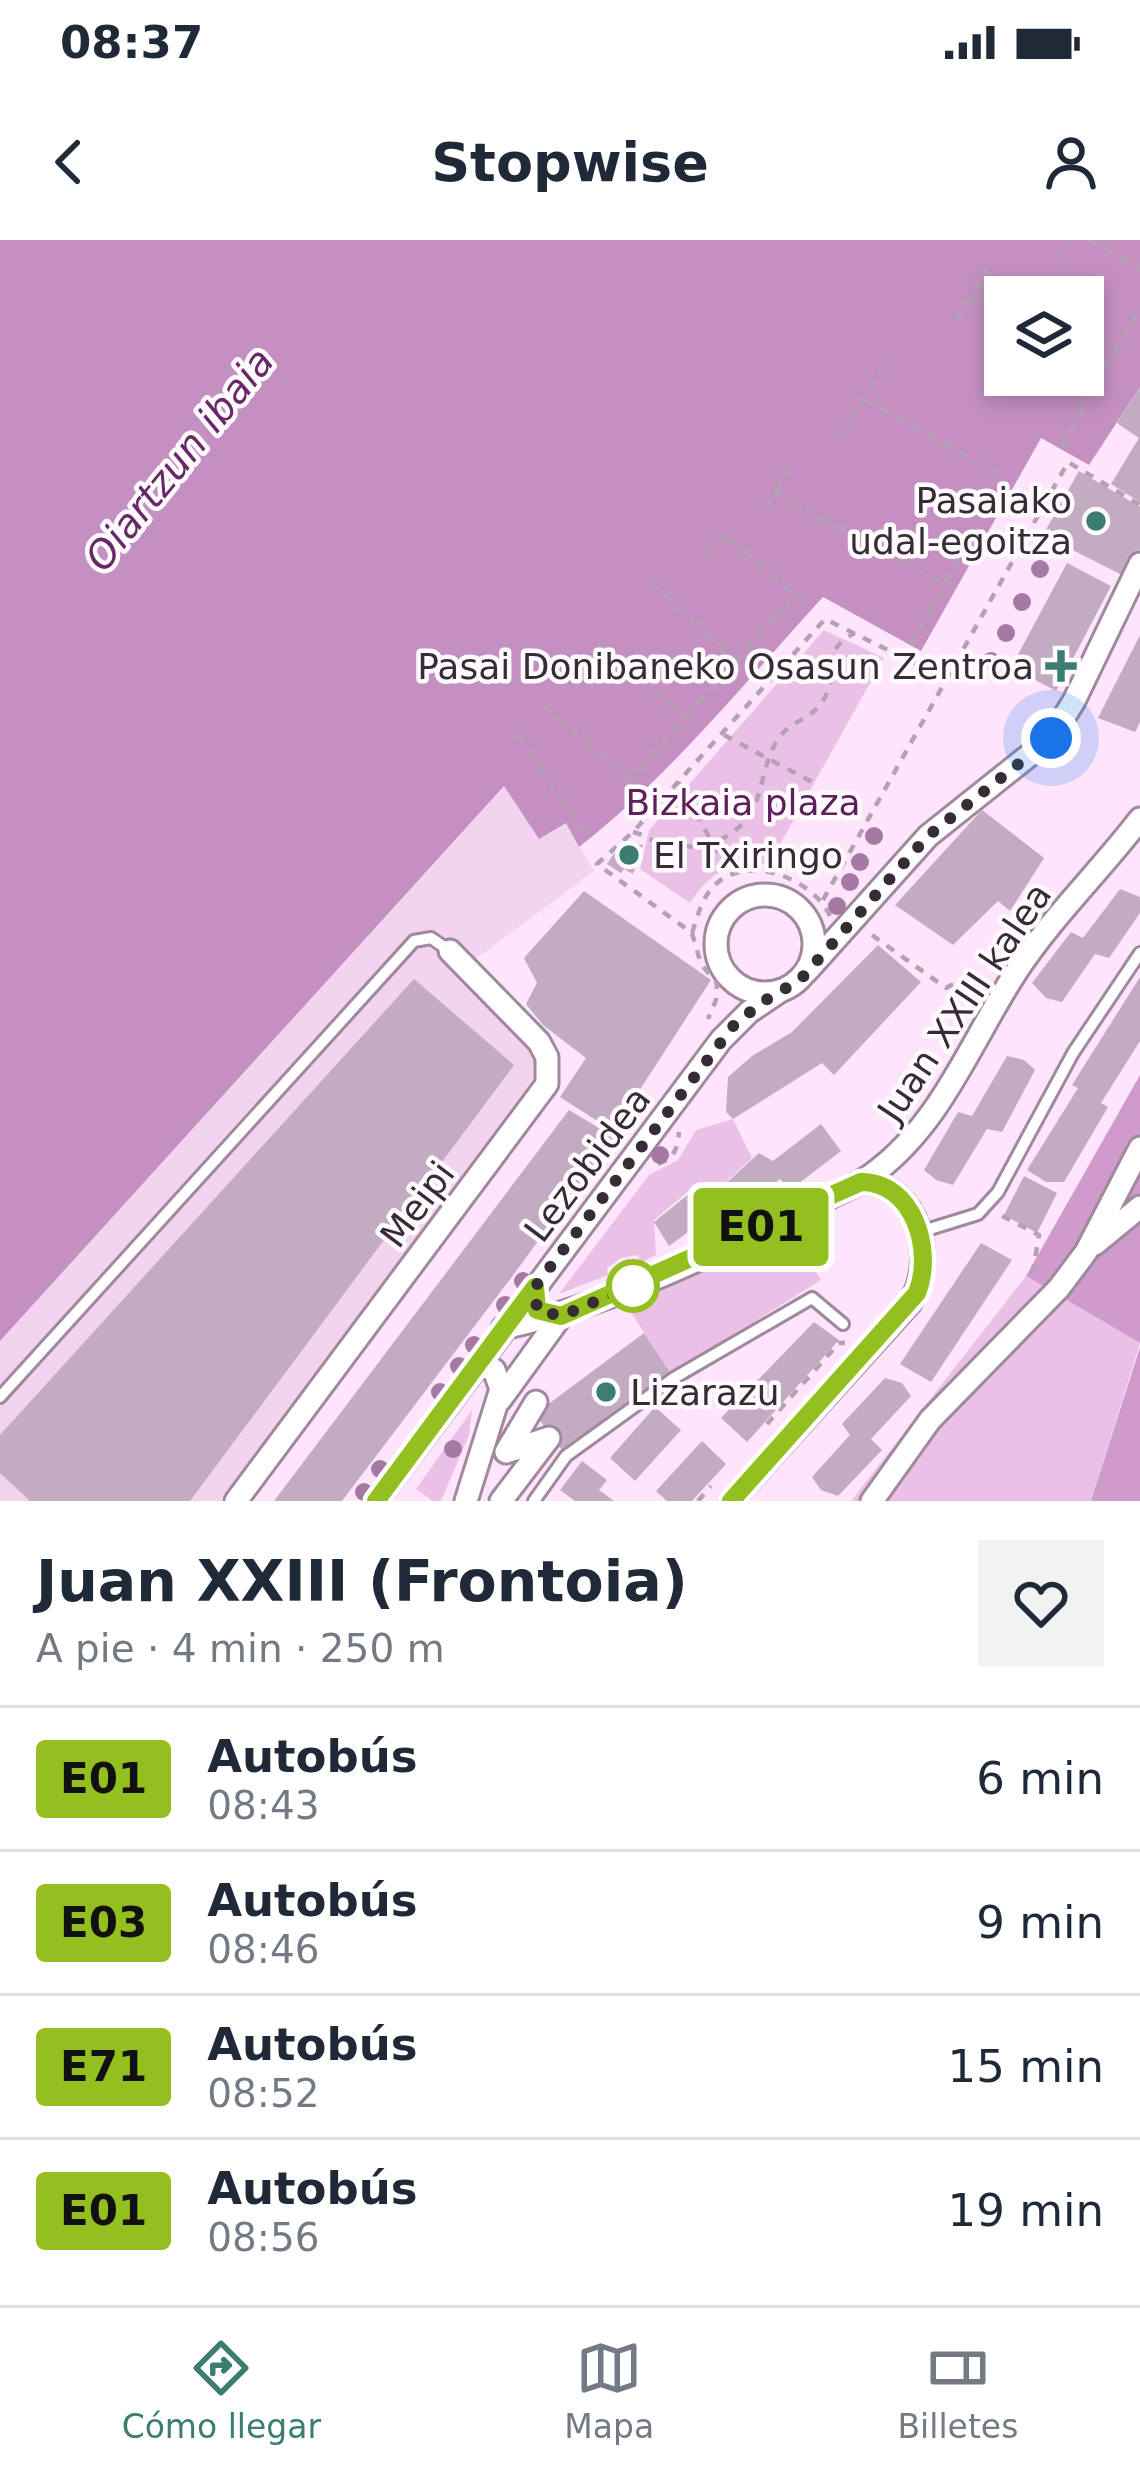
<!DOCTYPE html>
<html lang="es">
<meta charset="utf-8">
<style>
:root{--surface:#fff;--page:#f2f2f3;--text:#1f2937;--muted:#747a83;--line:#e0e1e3;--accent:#3b7e71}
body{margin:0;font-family:"DejaVu Sans",sans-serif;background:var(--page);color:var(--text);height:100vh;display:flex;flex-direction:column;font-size:45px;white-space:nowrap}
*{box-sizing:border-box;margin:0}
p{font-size:39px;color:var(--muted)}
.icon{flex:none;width:66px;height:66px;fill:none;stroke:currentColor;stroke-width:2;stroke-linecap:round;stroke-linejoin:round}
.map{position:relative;height:1261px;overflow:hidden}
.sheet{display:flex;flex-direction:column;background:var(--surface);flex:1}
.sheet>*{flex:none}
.badge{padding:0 24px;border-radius:9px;font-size:42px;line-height:78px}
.controls{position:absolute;left:984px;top:36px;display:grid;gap:24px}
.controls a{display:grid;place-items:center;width:120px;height:120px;border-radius:0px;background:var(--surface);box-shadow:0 6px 18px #0003;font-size:60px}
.you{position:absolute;width:60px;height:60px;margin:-30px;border:9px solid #fff;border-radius:50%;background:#1a73e8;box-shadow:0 0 0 18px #1a73e833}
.map>.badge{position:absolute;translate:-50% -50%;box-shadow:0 0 0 6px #fff}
.round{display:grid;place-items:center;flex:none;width:126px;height:126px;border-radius:0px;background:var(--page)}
.overview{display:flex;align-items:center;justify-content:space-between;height:204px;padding:0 36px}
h1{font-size:57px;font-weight:700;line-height:90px}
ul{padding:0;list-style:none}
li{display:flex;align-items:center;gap:36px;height:144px;padding:0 36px;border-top:3px solid var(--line)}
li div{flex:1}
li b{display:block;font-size:45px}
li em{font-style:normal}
li .badge{min-width:132px;font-weight:700;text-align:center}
.status{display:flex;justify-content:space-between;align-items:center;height:84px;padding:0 60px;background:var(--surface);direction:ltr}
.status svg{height:33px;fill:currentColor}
header{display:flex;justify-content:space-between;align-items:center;height:156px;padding:0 36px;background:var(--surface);font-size:54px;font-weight:700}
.menu{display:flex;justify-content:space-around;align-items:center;height:168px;border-top:3px solid var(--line);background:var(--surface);font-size:33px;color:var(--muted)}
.menu a{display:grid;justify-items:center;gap:6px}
.menu .active{color:var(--accent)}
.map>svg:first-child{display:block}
</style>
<div class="status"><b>08:37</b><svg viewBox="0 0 49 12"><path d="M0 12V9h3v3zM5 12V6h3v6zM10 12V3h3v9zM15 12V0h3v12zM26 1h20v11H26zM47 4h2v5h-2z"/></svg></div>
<header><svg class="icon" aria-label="back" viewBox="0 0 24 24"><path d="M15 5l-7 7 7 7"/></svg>Stopwise<svg class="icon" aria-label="person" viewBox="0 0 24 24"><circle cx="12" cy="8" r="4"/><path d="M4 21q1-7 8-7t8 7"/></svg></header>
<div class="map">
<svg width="1140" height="1261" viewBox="0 0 1140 1261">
<rect width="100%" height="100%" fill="#ffe5fc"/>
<polygon fill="#f2d4ef" points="505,545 566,583 594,631 454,735 527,804 536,822 533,842 220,1261 0,1261 0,1101"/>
<g fill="#ebc0e7">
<path d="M824 390 884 418 769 624C732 620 710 632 690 663L640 629 649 590Z"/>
<polygon points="733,879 752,918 715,952 698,943 654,980 656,1015 641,1022 637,1015 621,1018 607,1028 608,1035 559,1054 649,935 678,920 696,890"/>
<polygon points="791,990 821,1040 671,1134 626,1065"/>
<polygon points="1026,1036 1140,1103 1091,1261 851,1261"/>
<polygon points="472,1170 469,1195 441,1261 433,1261 416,1249"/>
</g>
<g fill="#cf9bcc">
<polygon points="1140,835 1140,1103 1026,1036"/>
<polygon points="1140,1107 1140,1261 1091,1261"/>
</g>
<path fill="#c490c1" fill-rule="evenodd" d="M0 0H1140V147L1089 225 1041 198 921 411 823 357C745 442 670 536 579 607L566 583 539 599 504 546 0 1101ZM1005 57H1083V135H1005Z"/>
<g fill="#c3abc1">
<polygon points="1140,147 1140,262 1111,244 1139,198 1117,183"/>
<polygon points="1079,231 1140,267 1140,309 1126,337 1043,295"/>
<polygon points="1067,323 1111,346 1056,451 1024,434 1019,444 1006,437"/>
<polygon points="1140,395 1140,482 1135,492 1098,478"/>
<polygon points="982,570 1044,618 1010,671 998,661 953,705 895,665"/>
<polygon points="643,604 633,634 624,629 621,633 607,624 615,612"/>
<polygon points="1120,649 1140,657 1140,673 1109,718 1095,714 1062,762 1046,758 1032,743 1071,692 1083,698"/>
<polygon points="584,651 711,740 613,891 560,857 586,818 543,785 526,764 537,743 524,718"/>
<polygon points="878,705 921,742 834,835 822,823 733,879 726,872 728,837 752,816 792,792"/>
<polygon points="1140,737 1140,801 1101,863 1108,867 1064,942 1046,942 1027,930 1078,848 1072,845"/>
<polygon points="414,739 514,825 190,1261 30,1261 0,1233 0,1195"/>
<polygon points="1007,816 1024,820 1035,830 1002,892 987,889 953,945 936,940 924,930 958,872 972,876"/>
<polygon points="569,870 614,897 517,1030 342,1261 274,1261"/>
<polygon points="821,884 841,911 790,950 780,939 731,980 721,968 669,1006 654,982 700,945 711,957 759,913 773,921"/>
<polygon points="1024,936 1057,953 1037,993 1004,975"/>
<polygon points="981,1003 1012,1020 931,1142 900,1124"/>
<polygon points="814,1082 839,1100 747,1202 721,1178"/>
<polygon points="644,1093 671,1134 564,1213 535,1174"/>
<polygon points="885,1138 902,1143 911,1156 871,1199 882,1210 838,1256 821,1250 812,1237 850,1195 842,1184"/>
<polygon points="655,1167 681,1190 635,1241 610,1218"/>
<polygon points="702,1201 726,1224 692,1261 667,1261 656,1251"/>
<polygon points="582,1221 607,1240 599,1250 614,1261 575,1261 560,1250"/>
</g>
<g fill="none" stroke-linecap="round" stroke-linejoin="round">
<defs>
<g id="lane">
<polyline points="920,992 978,974 998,952 1073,813 1140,713"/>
<polyline points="0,1157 414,701 431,698 450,711"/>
<polyline points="534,1261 566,1216 674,1138 812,1058 843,1084"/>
</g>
<g id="street">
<circle cx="765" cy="704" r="49"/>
<polyline points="807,731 928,596 1051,498 1074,461 1140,324"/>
<polyline points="1095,1004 1140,967"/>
<path d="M503 1088C624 1063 749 995 861 942 939 893 969 803 1018 729 1054 675 1101 630 1140 579"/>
<polyline points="500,1160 561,1076"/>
<polyline points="236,1261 547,844 547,817 539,802 450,711"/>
<polyline points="376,1261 721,800 749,772 780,751"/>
<polyline points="466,1261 501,1149 494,1130 482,1126 471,1131"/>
<polyline points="501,1261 549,1198 506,1212 536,1162"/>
<path d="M731 1261 910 1063C937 1021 920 943 861 942"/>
<polyline points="872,1261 930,1180 1059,1048 1086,1012 1140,908"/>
</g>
</defs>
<use href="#lane" stroke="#a0899e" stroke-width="16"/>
<use href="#street" stroke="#a0899e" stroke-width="27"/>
<g stroke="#b5a1b3" stroke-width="4.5" stroke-dasharray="9 9" stroke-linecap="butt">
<polyline points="1089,0 1140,28"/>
<polyline points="1057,19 1068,0"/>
<polyline points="973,58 1005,75"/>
<polyline points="957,81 987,28"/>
<polyline points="1083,116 1105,128"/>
<polyline points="865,159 1004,238 911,405"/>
<polyline points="843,196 886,120"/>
<polyline points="1061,208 1140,67"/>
<polyline points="774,252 945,344"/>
<polyline points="767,266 791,222"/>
<polyline points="706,315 725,294 811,370"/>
<polyline points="651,343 737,420"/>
<polyline points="598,405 686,477"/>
<polyline points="544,466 630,540 795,356"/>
<polyline points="519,495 588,600"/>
<polyline points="724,495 814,543"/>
<polyline points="678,542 730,634"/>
<path d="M633 592C642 594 650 600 659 602 697 615 744 600 757 559 764 539 766 516 779 498 791 479 814 481 826 455 839 427 820 411 855 393"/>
<polyline points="823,660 1068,222 1140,265"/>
<path d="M830 676C814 640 751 614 717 643 702 656 698 675 692 693L597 624 633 592 825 379 947 439"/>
<polyline points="692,693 701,724 717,743 716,760 708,779"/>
<polyline points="872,695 946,748 967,737 979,748"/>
<path d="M658 924C674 918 678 909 679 892"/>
<polyline points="1002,976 1039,995 1031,1042"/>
<polyline points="767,1184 839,1103 845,1103"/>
<polyline points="698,1261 711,1246"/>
</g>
<use href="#lane" stroke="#fff" stroke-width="10"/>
<use href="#street" stroke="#fff" stroke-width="21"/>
</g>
<g fill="#a679a4">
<circle cx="1040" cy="329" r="9"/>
<circle cx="1022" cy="362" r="9"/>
<circle cx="1006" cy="393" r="9"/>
<circle cx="991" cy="421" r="9"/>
<circle cx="874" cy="596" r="9"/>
<circle cx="860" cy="622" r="9"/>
<circle cx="850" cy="642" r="9"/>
<circle cx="837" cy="666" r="9"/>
<circle cx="660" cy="915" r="9"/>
<circle cx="523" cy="1041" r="9"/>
<circle cx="505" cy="1065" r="9"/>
<circle cx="474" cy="1105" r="9"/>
<circle cx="459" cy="1126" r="9"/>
<circle cx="440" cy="1152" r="9"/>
<circle cx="453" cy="1209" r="9"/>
<circle cx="380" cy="1229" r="9"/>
<circle cx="364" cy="1252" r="9"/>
</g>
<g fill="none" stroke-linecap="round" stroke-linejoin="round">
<defs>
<path id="line" d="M376 1261 535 1047 537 1070 561 1076 861 942C914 942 934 1011 917 1053L731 1261"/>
</defs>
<use href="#line" stroke="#fff" stroke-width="27"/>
<use href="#line" stroke="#93c01f" stroke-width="18"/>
<polyline stroke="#362c35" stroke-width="12" stroke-dasharray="0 21.6" points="633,1046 561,1076 537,1070 535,1047 734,785 764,761 800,740 928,596 1051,498"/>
</g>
<g fill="#3b7e71" stroke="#fffafe" stroke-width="4.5">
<circle cx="1096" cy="281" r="12"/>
<path d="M1055 408h12v12h12v12h-12v12h-12v-12h-12v-12h12z"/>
<circle cx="629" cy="615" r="12"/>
<circle cx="606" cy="1152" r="12"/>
</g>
<circle fill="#fff" stroke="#93c01f" stroke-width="6" cx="633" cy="1046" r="24"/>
<g text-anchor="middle" stroke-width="9" stroke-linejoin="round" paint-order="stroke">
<g font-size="36" fill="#362c35" stroke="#fffafe" text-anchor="end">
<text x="1072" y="273">Pasaiako<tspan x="1072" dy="41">udal-egoitza</tspan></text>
<text x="1034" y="439">Pasai Donibaneko Osasun Zentroa</text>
<text x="653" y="628" text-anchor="start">El Txiringo</text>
<text x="630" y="1165" text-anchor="start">Lizarazu</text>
</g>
<g font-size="36" fill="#5e205c" stroke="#fffafe">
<text x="743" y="575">Bizkaia plaza</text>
</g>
<g font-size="36" fill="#362c35" stroke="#fffafe">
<text transform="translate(964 762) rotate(-56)" y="13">Juan XXIII kalea</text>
<text transform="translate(587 924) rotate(-53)" y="13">Lezobidea</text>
<text transform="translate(417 964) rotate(-53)" y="13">Meipi</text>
</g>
<g font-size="39" font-style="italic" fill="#672965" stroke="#fffafe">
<text transform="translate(179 219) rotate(-51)" y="14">Oiartzun ibaia</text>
</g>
</g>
</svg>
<div class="controls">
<a><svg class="icon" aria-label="layers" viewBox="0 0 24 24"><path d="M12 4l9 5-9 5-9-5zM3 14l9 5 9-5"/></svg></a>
</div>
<div class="you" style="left:1051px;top:498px"></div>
<b class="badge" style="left:761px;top:987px;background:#93c01f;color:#111">E01</b>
</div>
<section class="sheet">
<div class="overview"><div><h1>Juan XXIII (Frontoia)</h1><p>A pie · 4 min · 250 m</p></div><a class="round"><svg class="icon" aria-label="heart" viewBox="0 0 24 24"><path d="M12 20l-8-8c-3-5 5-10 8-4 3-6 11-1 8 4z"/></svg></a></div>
<ul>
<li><span class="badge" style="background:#93c01f;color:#111">E01</span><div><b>Autobús</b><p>08:43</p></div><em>6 min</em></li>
<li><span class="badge" style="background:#93c01f;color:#111">E03</span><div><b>Autobús</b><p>08:46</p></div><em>9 min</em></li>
<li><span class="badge" style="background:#93c01f;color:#111">E71</span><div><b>Autobús</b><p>08:52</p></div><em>15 min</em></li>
<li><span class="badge" style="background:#93c01f;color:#111">E01</span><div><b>Autobús</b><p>08:56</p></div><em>19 min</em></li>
</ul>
</section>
<nav class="menu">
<a class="active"><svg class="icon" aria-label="directions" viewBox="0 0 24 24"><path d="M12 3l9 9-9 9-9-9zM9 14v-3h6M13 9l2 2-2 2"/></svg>Cómo llegar</a>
<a><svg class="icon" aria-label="map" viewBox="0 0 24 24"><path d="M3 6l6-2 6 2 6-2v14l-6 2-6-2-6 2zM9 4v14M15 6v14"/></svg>Mapa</a>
<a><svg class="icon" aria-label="tickets" viewBox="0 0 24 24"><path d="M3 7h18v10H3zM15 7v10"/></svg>Billetes</a>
</nav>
